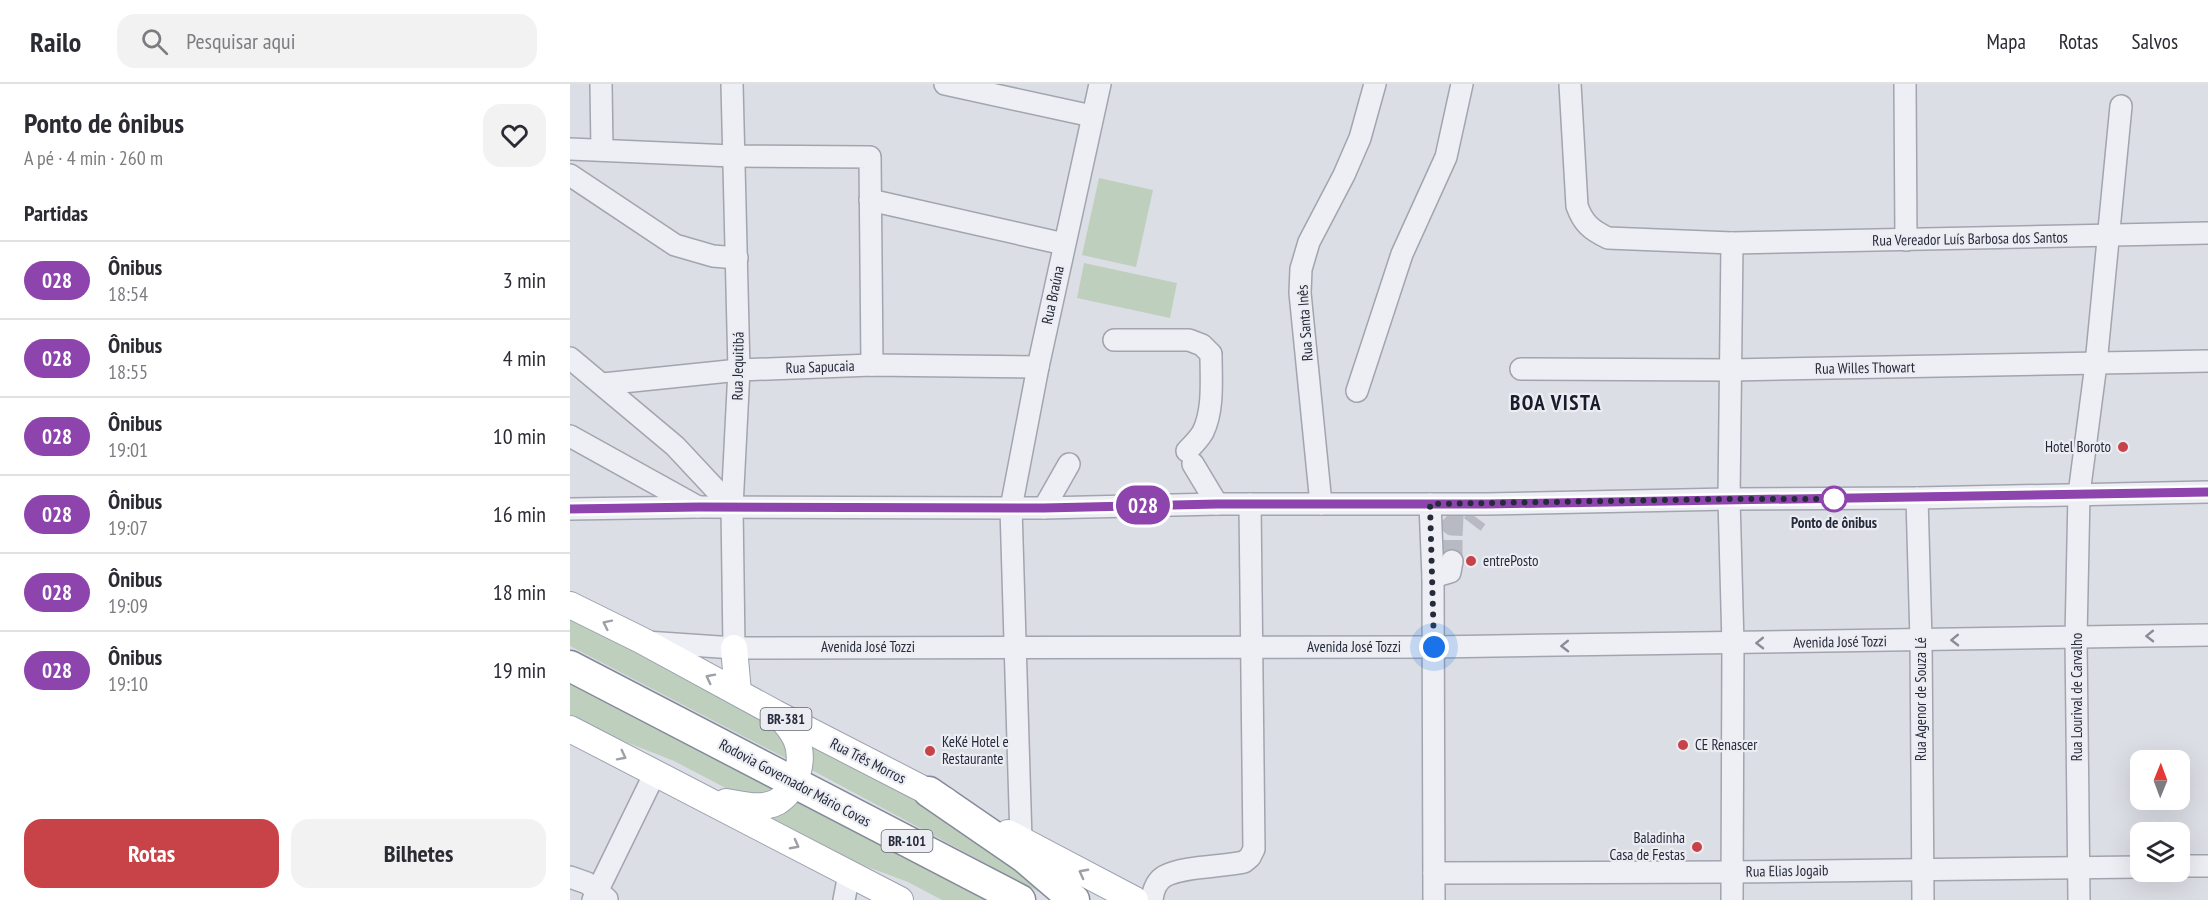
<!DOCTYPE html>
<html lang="pt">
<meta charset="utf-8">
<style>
:root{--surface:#fff;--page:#f2f2f3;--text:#2b2b33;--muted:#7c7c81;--line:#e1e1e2;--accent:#c84348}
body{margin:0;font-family:"PT Sans Narrow",sans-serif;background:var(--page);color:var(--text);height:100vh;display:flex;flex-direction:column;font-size:22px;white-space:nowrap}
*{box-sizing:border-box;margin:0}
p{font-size:20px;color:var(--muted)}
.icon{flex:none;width:33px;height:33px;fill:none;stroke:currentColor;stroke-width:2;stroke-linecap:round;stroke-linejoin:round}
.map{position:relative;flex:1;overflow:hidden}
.sheet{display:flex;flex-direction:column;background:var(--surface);width:570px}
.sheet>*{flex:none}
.badge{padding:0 12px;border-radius:20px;font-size:21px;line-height:39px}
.needle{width:39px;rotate:1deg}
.buttons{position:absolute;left:1560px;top:666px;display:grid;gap:12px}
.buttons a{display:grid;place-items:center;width:60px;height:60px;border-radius:12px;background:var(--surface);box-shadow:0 6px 24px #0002;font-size:30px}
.you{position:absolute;width:30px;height:30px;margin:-15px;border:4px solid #fff;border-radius:50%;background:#1a73e8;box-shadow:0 0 0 9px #1a73e833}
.map>.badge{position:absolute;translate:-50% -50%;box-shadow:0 0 0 3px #fff}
h2{padding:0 24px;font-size:22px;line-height:54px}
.round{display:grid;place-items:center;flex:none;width:63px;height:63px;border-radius:18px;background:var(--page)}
.summary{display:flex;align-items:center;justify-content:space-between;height:102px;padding:0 24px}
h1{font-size:28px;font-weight:700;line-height:45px}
.cta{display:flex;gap:12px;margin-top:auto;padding:12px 24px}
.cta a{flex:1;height:69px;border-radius:18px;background:var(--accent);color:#fff;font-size:24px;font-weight:700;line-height:69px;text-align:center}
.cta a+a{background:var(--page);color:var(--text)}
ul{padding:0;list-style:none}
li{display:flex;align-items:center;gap:18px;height:78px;padding:0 24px;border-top:2px solid var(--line)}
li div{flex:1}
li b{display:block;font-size:22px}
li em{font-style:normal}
li .badge{min-width:66px;font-weight:700;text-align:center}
header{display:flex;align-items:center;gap:36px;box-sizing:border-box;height:84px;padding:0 30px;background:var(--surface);border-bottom:2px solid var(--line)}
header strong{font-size:28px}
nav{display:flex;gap:33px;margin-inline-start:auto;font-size:21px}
.search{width:420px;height:54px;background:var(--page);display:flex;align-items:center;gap:15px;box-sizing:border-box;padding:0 21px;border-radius:18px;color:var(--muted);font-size:22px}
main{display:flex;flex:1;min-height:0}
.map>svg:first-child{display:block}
</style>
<header>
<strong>Railo</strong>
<div class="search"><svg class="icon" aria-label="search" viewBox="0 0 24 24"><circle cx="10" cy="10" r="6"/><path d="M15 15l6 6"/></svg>Pesquisar aqui</div>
<nav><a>Mapa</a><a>Rotas</a><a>Salvos</a></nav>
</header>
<main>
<section class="sheet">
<div class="summary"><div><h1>Ponto de ônibus</h1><p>A pé · 4 min · 260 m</p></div><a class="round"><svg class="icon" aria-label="heart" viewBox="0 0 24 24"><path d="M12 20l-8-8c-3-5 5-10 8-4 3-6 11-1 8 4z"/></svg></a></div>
<h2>Partidas</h2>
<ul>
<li><span class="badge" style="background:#8e44ad;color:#fff">028</span><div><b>Ônibus</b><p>18:54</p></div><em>3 min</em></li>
<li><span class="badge" style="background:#8e44ad;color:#fff">028</span><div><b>Ônibus</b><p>18:55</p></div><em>4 min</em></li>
<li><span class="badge" style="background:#8e44ad;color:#fff">028</span><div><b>Ônibus</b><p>19:01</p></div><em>10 min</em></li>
<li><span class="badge" style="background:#8e44ad;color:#fff">028</span><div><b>Ônibus</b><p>19:07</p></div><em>16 min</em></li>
<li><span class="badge" style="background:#8e44ad;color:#fff">028</span><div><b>Ônibus</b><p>19:09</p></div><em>18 min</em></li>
<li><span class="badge" style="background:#8e44ad;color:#fff">028</span><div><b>Ônibus</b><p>19:10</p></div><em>19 min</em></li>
</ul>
<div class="cta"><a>Rotas</a><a>Bilhetes</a></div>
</section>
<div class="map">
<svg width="1638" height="816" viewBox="0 0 1638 816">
<rect width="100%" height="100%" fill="#dcdee5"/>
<g fill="#bfcfbd">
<polygon points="529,94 583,106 566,183 512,171"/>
<polygon points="514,179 607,199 600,234 507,214"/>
<polygon points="0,526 204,632 223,678 0,562"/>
<polygon points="0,596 209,704 195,713 171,712 104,677 28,647 0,632"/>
<polygon points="239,659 397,740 484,816 238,684"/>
<polygon points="224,711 425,816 372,816 338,798 276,775 192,729"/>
</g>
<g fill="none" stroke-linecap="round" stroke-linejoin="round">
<g stroke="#b8bac3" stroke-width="21" stroke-dasharray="21 10" stroke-linecap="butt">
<polyline points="875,434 882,441 901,442 907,434"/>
<polyline points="882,477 882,441"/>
</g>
<defs>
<g id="minor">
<polyline points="31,0 32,66"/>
<polyline points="162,0 169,286 162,423 164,564"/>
<polyline points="375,0 522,32"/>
<path d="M1000 0 1007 122C1013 139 1021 146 1038 154L1162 159 1638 149"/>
<polyline points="1335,0 1336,156"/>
<polyline points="0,65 162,72 300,73 302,281"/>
<polyline points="0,91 105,161 143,172 167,174"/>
<polyline points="300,116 494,160"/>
<path d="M544 256H619L632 261 641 270C641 295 644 325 633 348 629 355 623 361 617 367"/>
<polyline points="0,274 105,362 162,423"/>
<polyline points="951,285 1161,286 1638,277"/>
<polyline points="33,300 169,286 302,281 468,283"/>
<polyline points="787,307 832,170 876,73 892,0"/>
<polyline points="0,352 128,423"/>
<polyline points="623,380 647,420"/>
<polyline points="1347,414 1351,556 1353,816"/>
<polyline points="751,420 730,209 731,185 739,158 774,91 790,54 805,0"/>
<polyline points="860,420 863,493 864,816"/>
<polyline points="474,424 499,380"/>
<polyline points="0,425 129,423 474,424 647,420 917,420 1159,415 1347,414 1638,408"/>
<polyline points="863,493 880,488 882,477"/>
<polyline points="76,558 164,564 864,563 1638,551"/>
<polyline points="451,756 441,424 468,283 530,0"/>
<polyline points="1610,782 1638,782"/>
<polyline points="864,789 1161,788 1570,783"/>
<polyline points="0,793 17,799 37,815"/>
<polyline points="23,816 85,689"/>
<polyline points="274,816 279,790"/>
<path d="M582 816C583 807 586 797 595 792 613 782 652 783 674 778L680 773 684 765 680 420"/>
<polyline points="1162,816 1163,560 1159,415 1162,159"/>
<polyline points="1509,816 1506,554 1509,410 1526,280 1551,22"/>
</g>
<g id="major">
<polyline points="0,521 71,556 205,629 376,717"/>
<polyline points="164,564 168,608"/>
<polyline points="0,645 330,816"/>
<path d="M156 718C171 721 192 726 207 718 227 706 235 675 226 655 222 646 216 639 209 632"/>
<polyline points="438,749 565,816"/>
</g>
<g id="highway">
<polyline points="0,582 450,816"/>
<polyline points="359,708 455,774 504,816"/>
</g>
</defs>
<use href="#minor" stroke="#a2a5af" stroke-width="24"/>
<use href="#major" stroke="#9ba1b0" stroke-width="28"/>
<use href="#highway" stroke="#848a9b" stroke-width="33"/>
<use href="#minor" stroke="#eeeff4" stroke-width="21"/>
<use href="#major" stroke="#fff" stroke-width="26"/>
<use href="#highway" stroke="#fff" stroke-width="30"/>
</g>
<defs><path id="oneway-chevron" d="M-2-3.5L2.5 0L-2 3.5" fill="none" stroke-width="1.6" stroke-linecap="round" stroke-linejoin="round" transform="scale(1.5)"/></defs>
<g stroke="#9da0a7">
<use href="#oneway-chevron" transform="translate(37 540) rotate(-154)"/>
<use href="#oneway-chevron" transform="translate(140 594) rotate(-153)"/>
<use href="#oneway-chevron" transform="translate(52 672) rotate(27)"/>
<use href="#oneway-chevron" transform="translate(225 761) rotate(28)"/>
<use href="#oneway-chevron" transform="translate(513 789) rotate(-152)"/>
</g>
<g stroke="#8a8d98">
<use href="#oneway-chevron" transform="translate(1580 552) rotate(179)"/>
<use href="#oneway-chevron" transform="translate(1385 556) rotate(179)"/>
<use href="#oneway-chevron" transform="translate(1190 559) rotate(179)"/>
<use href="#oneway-chevron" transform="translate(995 562) rotate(179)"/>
</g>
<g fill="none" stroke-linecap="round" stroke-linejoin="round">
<defs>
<polyline id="line" points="0,425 129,423 474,424 647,420 917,420 1638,408"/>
</defs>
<use href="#line" stroke="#fff" stroke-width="14"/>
<use href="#line" stroke="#8e44ad" stroke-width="9"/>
<polyline stroke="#262b3b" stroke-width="6" stroke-dasharray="0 10.8" points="864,563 860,420 1160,415 1264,415"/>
</g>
<g fill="#c84348" stroke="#ebedf3" stroke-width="2">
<circle cx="1553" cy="363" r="6"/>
<circle cx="901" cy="477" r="6"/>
<circle cx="1113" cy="661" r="6"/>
<circle cx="360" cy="667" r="6"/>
<circle cx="1127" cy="763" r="6"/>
</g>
<circle fill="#fff" stroke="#8e44ad" stroke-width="3" cx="1264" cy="415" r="12"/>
<g text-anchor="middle" stroke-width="4.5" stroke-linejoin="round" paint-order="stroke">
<g fill="#ebedf3" stroke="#616572" stroke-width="1.5">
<rect x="190.5" y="624" width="51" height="22" rx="4.5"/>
<rect x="311.5" y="746" width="51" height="22" rx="4.5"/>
</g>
<g font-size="14" font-weight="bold" fill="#262b3b">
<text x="216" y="640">BR-381</text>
<text x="337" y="762">BR-101</text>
</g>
<g font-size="15" fill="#262b3b" stroke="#ebedf3">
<text transform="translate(1400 155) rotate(-1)" y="5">Rua Vereador Luís Barbosa dos Santos</text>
<text transform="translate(483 211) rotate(-78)" y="5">Rua Braúna</text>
<text transform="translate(735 239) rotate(-94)" y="5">Rua Santa Inês</text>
<text transform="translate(168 282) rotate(-89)" y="5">Rua Jequitibá</text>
<text transform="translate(250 283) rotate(-2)" y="5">Rua Sapucaia</text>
<text transform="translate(1295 284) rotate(-1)" y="5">Rua Willes Thowart</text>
<text transform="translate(1270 558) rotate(-1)" y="5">Avenida José Tozzi</text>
<text x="298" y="568">Avenida José Tozzi</text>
<text x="784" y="568">Avenida José Tozzi</text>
<text transform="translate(1507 613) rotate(-90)" y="5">Rua Lourival de Carvalho</text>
<text transform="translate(1351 615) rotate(-90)" y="5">Rua Agenor de Souza Lé</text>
<text transform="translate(298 677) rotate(27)" y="5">Rua Três Morros</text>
<text transform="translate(225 699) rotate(28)" y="5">Rodovia Governador Mário Covas</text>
<text transform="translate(1217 787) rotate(-1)" y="5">Rua Elias Jogaib</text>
</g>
<g font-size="15" fill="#262b3b" stroke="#ebedf3" text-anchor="start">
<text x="1541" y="368" text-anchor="end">Hotel Boroto</text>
<text x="913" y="482">entrePosto</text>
<text x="372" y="663">KeKé Hotel e<tspan x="372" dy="17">Restaurante</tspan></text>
<text x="1125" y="666">CE Renascer</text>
<text x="1115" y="759" text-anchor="end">Baladinha<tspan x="1115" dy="17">Casa de Festas</tspan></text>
</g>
<g font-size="15" font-weight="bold" fill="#262b3b" stroke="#ebedf3">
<text x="1264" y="444">Ponto de ônibus</text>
</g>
<g font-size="21" font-weight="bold" letter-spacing="1.5" fill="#191d2b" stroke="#ebedf3">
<text x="986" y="326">BOA VISTA</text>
</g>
</g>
</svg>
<div class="buttons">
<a><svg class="needle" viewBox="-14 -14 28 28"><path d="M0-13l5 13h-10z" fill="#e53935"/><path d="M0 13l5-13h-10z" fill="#7c7c81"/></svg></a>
<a><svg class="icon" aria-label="layers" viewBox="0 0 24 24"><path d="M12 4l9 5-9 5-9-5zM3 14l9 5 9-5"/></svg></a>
</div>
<div class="you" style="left:864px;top:563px"></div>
<b class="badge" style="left:573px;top:421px;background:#8e44ad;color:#fff">028</b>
</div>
</main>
